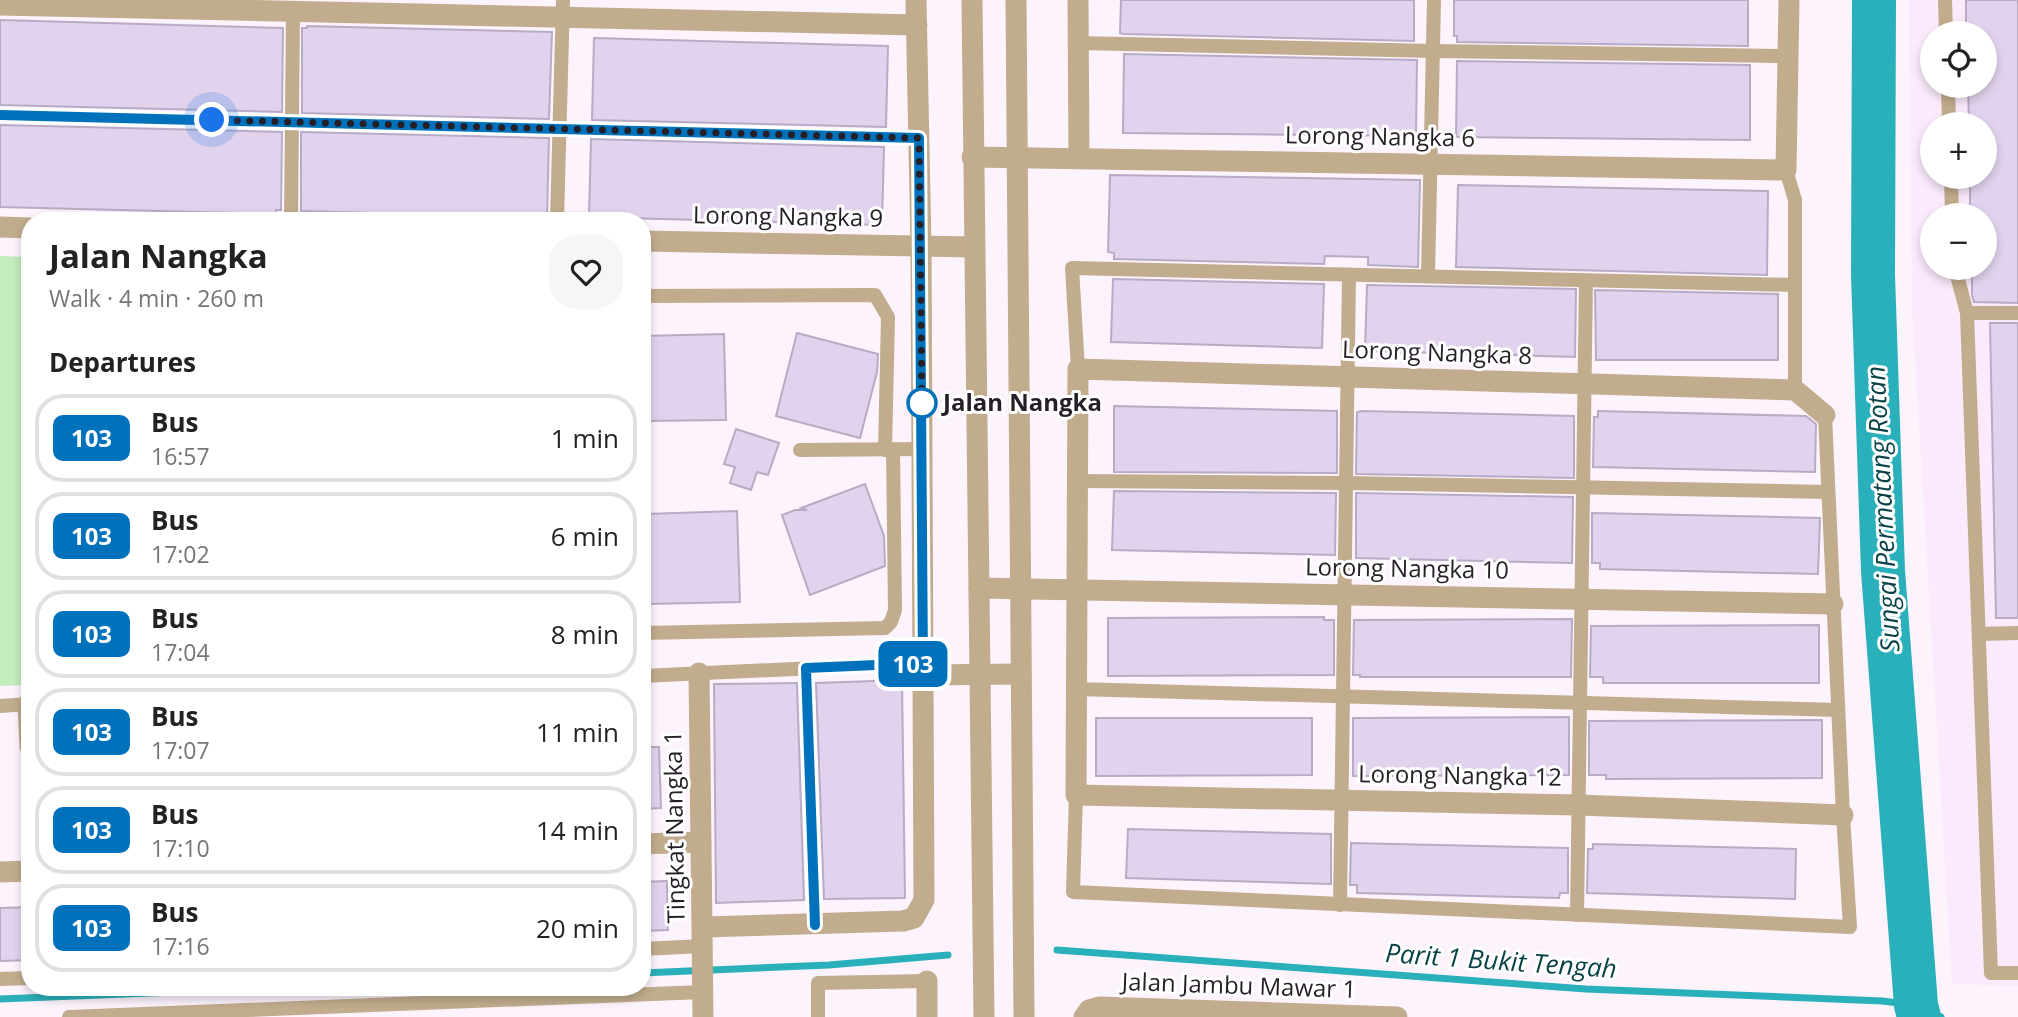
<!DOCTYPE html>
<meta charset="utf-8">
<style>
:root{--surface:#fff;--page:#f6f6f6;--text:#222;--muted:#767676;--line:#e0e0e0}
body{margin:0;font-family:"Open Sans",sans-serif;background:var(--page);color:var(--text);height:100vh;display:flex;flex-direction:column;font-size:26px;white-space:nowrap}
*{box-sizing:border-box;margin:0}
p{font-size:23px;color:var(--muted)}
.icon{flex:none;width:38px;height:38px;fill:none;stroke:currentColor;stroke-width:2;stroke-linecap:round;stroke-linejoin:round}
.map{position:relative;flex:1;overflow:hidden}
.details{position:absolute;left:21px;top:212px;width:630px;height:784px;display:flex;flex-direction:column;background:var(--surface);border-radius:28px;box-shadow:0 4px 10px #0003}
.details>*{flex:none}
.badge{padding:0 14px;border-radius:10px;font-size:24px;line-height:46px}
.fabs{position:absolute;left:1920px;top:21px;display:grid;gap:14px}
.fabs a{display:grid;place-items:center;width:77px;height:77px;border-radius:50%;background:var(--surface);box-shadow:0 4px 10px #0003;font-size:35px}
.you{position:absolute;width:35px;height:35px;margin:-18px;border:5px solid #fff;border-radius:50%;background:#1a73e8;box-shadow:0 0 0 10px #1a73e833}
.map>.badge{position:absolute;translate:-50% -50%;box-shadow:0 0 0 4px #fff}
h2{padding:0 28px;font-size:26px;line-height:63px}
.round{display:grid;place-items:center;flex:none;width:74px;height:74px;border-radius:28px;background:var(--page)}
.headline{display:flex;align-items:center;justify-content:space-between;height:119px;padding:0 28px}
h1{font-size:33px;font-weight:700;line-height:52px}
ul{padding:0;list-style:none}
li{display:flex;align-items:center;gap:21px;height:88px;margin:0 14px 10px;padding:0 14px;border:4px solid var(--line);border-radius:28px}
li div{flex:1}
li b{display:block;font-size:26px}
li em{font-style:normal}
li .badge{min-width:77px;font-weight:700;text-align:center}
.map>svg:first-child{display:block}
</style>
<div class="map">
<svg width="2018" height="1017" viewBox="0 0 2018 1017">
<rect width="100%" height="100%" fill="#fcf3fd"/>
<path fill="#faeafc" fill-rule="evenodd" d="M1909 0H2018V986L1952 984 1912 307ZM1932 33H1984V86H1932ZM1932 124H1984V177H1932ZM1932 215H1984V268H1932Z"/>
<polygon fill="#c4ecbe" points="0,256 30,257 30,685 0,686"/>
<g fill="none" stroke-linecap="round" stroke-linejoin="round">
<g stroke="#2ab0ba" stroke-width="7">
<polyline points="1057,950 1586,989 1882,1001 1916,1005 1941,1017"/>
<polyline points="642,973 829,965 948,955"/>
<polyline points="0,999 298,987"/>
</g>
<polyline stroke="#2ab0ba" stroke-width="44" points="1874,0 1873,275 1883,571 1916,1005 1919,1017"/>
</g>
<g fill="#e1d3ed" stroke="#b8abc4" stroke-width="2">
<polygon points="1121,0 1414,0 1414,41 1124,34 1120,33"/>
<polygon points="1454,0 1748,0 1748,46 1457,42 1457,36 1454,36"/>
<polygon points="1966,0 2018,0 2018,303 1974,302 1972,295 1972,268 1984,268 1984,215 1970,215 1970,177 1984,177 1984,124 1969,124 1968,86 1984,86 1984,33 1966,33"/>
<polygon points="0,20 283,28 282,112 0,105"/>
<polygon points="307,26 552,32 549,119 302,113 302,28 307,28"/>
<polygon points="594,38 888,46 886,127 592,120"/>
<polygon points="1124,54 1417,60 1416,136 1123,133"/>
<polygon points="1457,61 1750,65 1750,140 1456,137"/>
<polygon points="0,125 282,132 281,210 276,210 276,214 0,207"/>
<polygon points="301,132 549,138 547,218 301,211"/>
<polygon points="591,139 884,147 882,225 589,217"/>
<polygon points="1110,175 1420,180 1418,267 1368,265 1368,257 1325,256 1324,264 1114,259 1114,253 1108,252"/>
<polygon points="1458,185 1768,191 1767,275 1456,267"/>
<polygon points="1113,279 1324,284 1322,348 1111,342"/>
<polygon points="1367,285 1576,289 1575,357 1365,351"/>
<polygon points="1595,290 1778,294 1778,360 1596,360"/>
<polygon points="1990,323 2018,323 2018,618 1996,618"/>
<polygon points="797,333 878,354 877,372 860,438 776,416"/>
<polygon points="724,334 726,420 642,421 642,336"/>
<polygon points="1114,406 1337,411 1337,473 1114,472"/>
<polygon points="1362,411 1574,416 1574,478 1356,474 1357,412"/>
<polygon points="1598,411 1806,416 1816,424 1815,472 1593,467 1594,417 1598,417"/>
<polygon points="736,429 779,443 768,475 757,472 751,490 730,483 735,467 724,464"/>
<polygon points="865,484 884,536 885,566 810,595 782,515 795,510 807,510 801,508"/>
<polygon points="1114,491 1336,493 1335,555 1112,550"/>
<polygon points="1356,493 1573,497 1572,563 1356,558"/>
<polygon points="737,511 740,602 648,604 646,514"/>
<polygon points="1592,513 1820,518 1818,574 1600,569 1600,563 1592,563"/>
<polygon points="1324,617 1324,620 1334,620 1334,675 1108,676 1108,618"/>
<polygon points="1572,619 1571,677 1360,677 1360,675 1353,675 1354,620"/>
<polygon points="1819,625 1819,683 1603,683 1603,677 1590,677 1591,626"/>
<polygon points="902,680 905,898 824,899 816,683"/>
<polygon points="797,683 804,900 716,903 714,684"/>
<polygon points="1569,717 1569,775 1353,776 1353,718"/>
<polygon points="1096,718 1312,718 1312,775 1096,776"/>
<polygon points="1822,720 1822,778 1606,779 1606,775 1589,775 1589,721"/>
<polygon points="642,747 659,747 661,808 642,809"/>
<polygon points="1128,829 1331,834 1331,884 1126,878"/>
<polygon points="1351,843 1568,848 1568,893 1560,893 1559,898 1357,893 1357,885 1350,885"/>
<polygon points="1593,844 1796,849 1795,899 1587,893 1588,849 1593,849"/>
<polygon points="667,881 668,930 642,931 642,882"/>
<polygon points="30,907 30,960 0,961 0,908"/>
</g>
<g fill="none" stroke-linecap="round" stroke-linejoin="round">
<g stroke="#c1ac8d" stroke-width="14">
<polyline points="1945,0 1946,33"/>
<polyline points="1078,43 1433,51 1788,56"/>
<polyline points="1948,86 1949,124"/>
<polyline points="0,115 919,138"/>
<polyline points="1786,170 1795,200 1795,390"/>
<polyline points="1951,177 1952,215"/>
<polyline points="291,220 293,11"/>
<polyline points="557,220 563,0"/>
<polyline points="1955,268 1967,313 1991,973 2018,973"/>
<polyline points="1428,275 1434,0"/>
<polyline points="642,296 875,295 888,317 885,450"/>
<polyline points="1967,313 2018,313"/>
<polyline points="1078,369 1072,268 1795,285"/>
<polyline points="800,450 922,449"/>
<polyline points="1077,481 1346,483 1828,492"/>
<polyline points="642,633 885,628 891,622 895,610 893,450"/>
<polyline points="1979,634 2018,633"/>
<polyline points="806,669 815,925"/>
<polyline points="642,676 923,663"/>
<polyline points="1076,689 1838,710"/>
<polyline points="0,706 30,704"/>
<polyline points="1076,795 1073,892 1850,927 1843,815 1825,415"/>
<polyline points="1340,905 1349,275"/>
<polyline points="1577,915 1586,281"/>
<polyline points="642,949 703,946"/>
<polyline points="0,979 30,978"/>
<polyline points="69,1017 703,992"/>
<polyline points="818,1017 818,983 927,981"/>
</g>
<g stroke="#c1ac8d" stroke-width="21">
<polyline points="1078,0 1079,158"/>
<polyline points="0,5 917,25"/>
<polyline points="972,157 1786,170 1789,0"/>
<polyline points="0,227 30,228"/>
<polyline points="642,241 974,247"/>
<polyline points="1825,415 1795,390 1078,369 1076,795 1579,805 1843,815"/>
<polyline points="979,588 1833,604"/>
<polyline points="699,673 703,1017"/>
<polyline points="924,675 1021,674"/>
<polyline points="28,704 30,747"/>
<polyline points="642,844 701,842"/>
<polyline points="0,872 30,871"/>
<polyline points="703,927 903,921 914,918 924,900 921,246 916,0"/>
<polyline points="927,981 927,1017"/>
<polyline points="1084,1017 1089,1010 1100,1007 1397,1017"/>
</g>
<g stroke="#c1ac8d" stroke-width="21">
<polyline points="972,0 984,1017"/>
<polyline points="1016,0 1024,1017"/>
</g>
</g>
<g fill="none" stroke-linecap="round" stroke-linejoin="round">
<defs>
<polyline id="line" points="0,115 919,138 923,663 806,668 815,925"/>
</defs>
<use href="#line" stroke="#fff" stroke-width="16"/>
<use href="#line" stroke="#0072bc" stroke-width="10"/>
<polyline stroke="#261f27" stroke-width="7" stroke-dasharray="0 12.6" points="212,120 919,138 922,403"/>
</g>
<circle fill="#fff" stroke="#0072bc" stroke-width="3.5" cx="922" cy="403" r="14"/>
<g text-anchor="middle" stroke-width="6" stroke-linejoin="round" paint-order="stroke">
<g font-size="24" fill="#261f27" stroke="#fff">
<text transform="translate(1380 137) rotate(1)" y="8">Lorong Nangka 6</text>
<text transform="translate(788 217) rotate(1)" y="8">Lorong Nangka 9</text>
<text transform="translate(1437 353) rotate(2)" y="8">Lorong Nangka 8</text>
<text transform="translate(1407 569) rotate(1)" y="8">Lorong Nangka 10</text>
<text transform="translate(1460 776) rotate(1)" y="8">Lorong Nangka 12</text>
<text transform="translate(675 827) rotate(-91)" y="8">Tingkat Nangka 1</text>
<text transform="translate(1239 986) rotate(2)" y="8">Jalan Jambu Mawar 1</text>
</g>
<g font-size="24" font-weight="bold" fill="#261f27" stroke="#fff" text-anchor="start">
<text x="943" y="411">Jalan Nangka</text>
</g>
<g font-size="26" font-style="italic" fill="#094348" stroke="#fff">
<text transform="translate(1883 509) rotate(-93)" y="9">Sungai Permatang Rotan</text>
<text transform="translate(1501 961) rotate(4)" y="9">Parit 1 Bukit Tengah</text>
</g>
</g>
</svg>
<div class="fabs">
<a><svg class="icon" aria-label="locate" viewBox="0 0 24 24"><circle cx="12" cy="12" r="6"/><path d="M12 2v4M12 18v4M2 12h4M18 12h4"/></svg></a>
<a>+</a>
<a>−</a>
</div>
<div class="you" style="left:212px;top:120px"></div>
<b class="badge" style="left:913px;top:664px;background:#0072bc;color:#fff">103</b>
<section class="details">
<div class="headline"><div><h1>Jalan Nangka</h1><p>Walk · 4 min · 260 m</p></div><a class="round"><svg class="icon" aria-label="heart" viewBox="0 0 24 24"><path d="M12 20l-8-8c-3-5 5-10 8-4 3-6 11-1 8 4z"/></svg></a></div>
<h2>Departures</h2>
<ul>
<li><span class="badge" style="background:#0072bc;color:#fff">103</span><div><b>Bus</b><p>16:57</p></div><em>1 min</em></li>
<li><span class="badge" style="background:#0072bc;color:#fff">103</span><div><b>Bus</b><p>17:02</p></div><em>6 min</em></li>
<li><span class="badge" style="background:#0072bc;color:#fff">103</span><div><b>Bus</b><p>17:04</p></div><em>8 min</em></li>
<li><span class="badge" style="background:#0072bc;color:#fff">103</span><div><b>Bus</b><p>17:07</p></div><em>11 min</em></li>
<li><span class="badge" style="background:#0072bc;color:#fff">103</span><div><b>Bus</b><p>17:10</p></div><em>14 min</em></li>
<li><span class="badge" style="background:#0072bc;color:#fff">103</span><div><b>Bus</b><p>17:16</p></div><em>20 min</em></li>
</ul>
</section>
</div>
